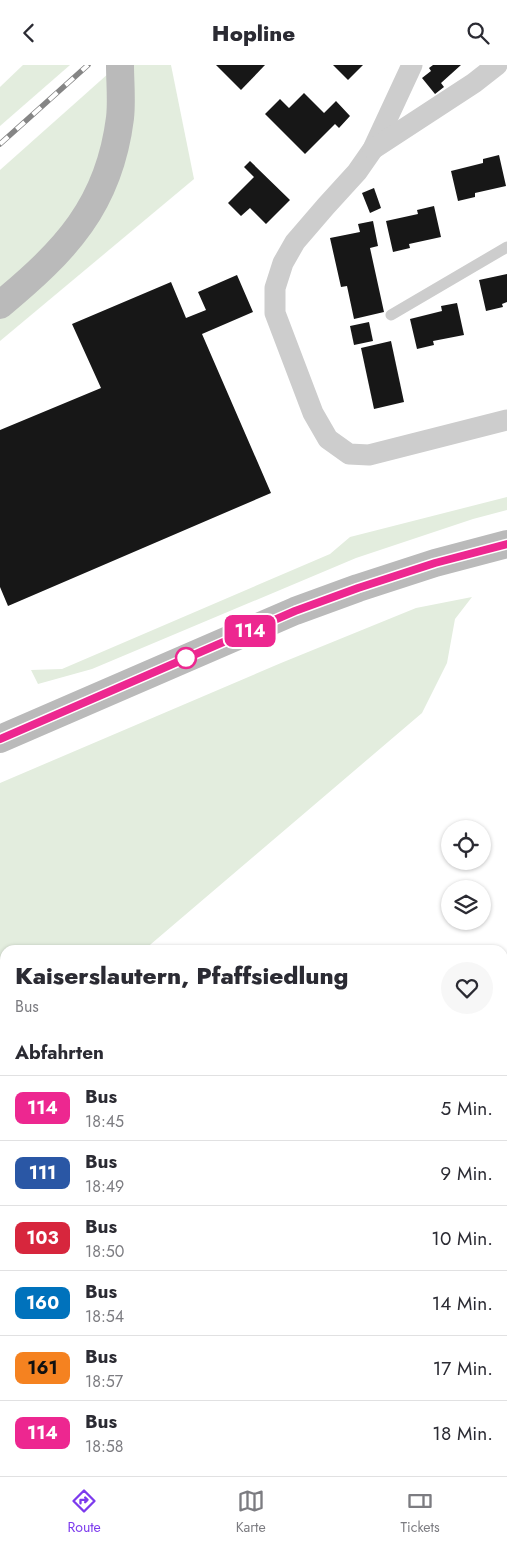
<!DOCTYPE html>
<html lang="de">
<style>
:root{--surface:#fff;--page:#f7f7f7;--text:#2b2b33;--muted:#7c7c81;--line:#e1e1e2;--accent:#7c3aed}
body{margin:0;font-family:Jost,sans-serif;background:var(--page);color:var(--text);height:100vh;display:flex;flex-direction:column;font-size:19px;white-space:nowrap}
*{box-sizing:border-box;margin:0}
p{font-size:16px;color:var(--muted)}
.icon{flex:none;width:28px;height:28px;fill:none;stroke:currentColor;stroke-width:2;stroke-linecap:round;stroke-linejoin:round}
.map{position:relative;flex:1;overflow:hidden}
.drawer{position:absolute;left:0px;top:880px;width:508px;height:531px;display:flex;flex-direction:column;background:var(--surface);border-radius:15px 15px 0 0;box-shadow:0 1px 4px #0004}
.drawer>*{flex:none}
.badge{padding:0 10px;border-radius:8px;font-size:18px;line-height:32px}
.controls{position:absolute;left:441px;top:755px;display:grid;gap:10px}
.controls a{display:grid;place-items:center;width:50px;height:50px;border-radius:50%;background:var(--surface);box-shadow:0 1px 4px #0004;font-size:25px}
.map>.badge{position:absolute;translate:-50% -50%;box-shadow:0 0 0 2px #fff}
h2{padding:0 15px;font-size:19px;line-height:45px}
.round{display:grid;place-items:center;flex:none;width:52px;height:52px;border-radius:26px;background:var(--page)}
.headline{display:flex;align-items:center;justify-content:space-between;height:85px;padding:0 15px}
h1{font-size:24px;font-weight:800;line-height:38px}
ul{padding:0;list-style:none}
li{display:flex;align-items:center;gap:15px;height:65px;padding:0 15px;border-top:1px solid var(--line)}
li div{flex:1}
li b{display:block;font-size:19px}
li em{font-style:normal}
li .badge{min-width:55px;font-weight:700;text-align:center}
header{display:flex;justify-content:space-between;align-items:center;height:65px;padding:0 15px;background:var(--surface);font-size:22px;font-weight:800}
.menu{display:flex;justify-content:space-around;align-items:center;height:70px;border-top:1px solid var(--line);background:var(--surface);font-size:14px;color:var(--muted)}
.menu a{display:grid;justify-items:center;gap:2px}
.menu .on{color:var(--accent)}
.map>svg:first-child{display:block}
</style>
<header><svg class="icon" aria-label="back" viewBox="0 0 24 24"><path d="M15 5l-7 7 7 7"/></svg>Hopline<svg class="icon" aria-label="search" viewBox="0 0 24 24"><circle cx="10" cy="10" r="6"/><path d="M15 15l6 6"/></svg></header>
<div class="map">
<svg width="507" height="1411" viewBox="0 0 507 1411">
<rect width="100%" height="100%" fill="#fff"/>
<g fill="#e3edde">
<polygon points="23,0 70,0 0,61 0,22"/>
<polygon points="118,0 171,0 194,114 0,276 0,105"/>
<polygon points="507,432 507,445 473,454 356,493 92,604 38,619 31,605 62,604 330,489 350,472"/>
<polygon points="472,532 455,554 447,598 422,648 144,885 5,885 5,1004 0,1008 0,718 281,598 416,543"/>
<polygon points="0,1039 5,1044 5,1406 502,1406 502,1131 507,1127 507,1411 0,1411"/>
</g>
<g fill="#171717">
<polygon points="216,0 265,0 241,25"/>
<polygon points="333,0 363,0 348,15"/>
<polygon points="433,0 461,0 441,18 444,22 435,29 422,13 431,6 429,3"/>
<polygon points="304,28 324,48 336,36 350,51 339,63 335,59 305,89 265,49 280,34 289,43"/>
<polygon points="499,90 506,121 475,128 475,132 458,136 451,106 483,98 483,94"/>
<polygon points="250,96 290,135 266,159 250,143 241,151 228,138 254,112 244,102"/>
<polygon points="374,123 381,143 370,148 362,128"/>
<polygon points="434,141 441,172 409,179 410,183 393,187 386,156 418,149 417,145"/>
<polygon points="373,156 378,181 370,183 384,247 354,254 347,221 341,222 330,173 360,167 358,159"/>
<polygon points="507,209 507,237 502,239 503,242 486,246 479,215"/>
<polygon points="237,210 253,247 202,269 271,428 8,541 0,522 0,365 101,323 72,259 171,217 186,253 206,245 198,227"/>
<polygon points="457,238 464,270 433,276 434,280 417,284 410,254 442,246 441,241"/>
<polygon points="369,257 373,276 354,280 350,261"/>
<polygon points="391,276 404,337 374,344 361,283"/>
</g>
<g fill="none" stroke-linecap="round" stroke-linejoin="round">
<polyline stroke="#cdcdcd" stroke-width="11" points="391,250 507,182"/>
<g stroke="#cdcdcd" stroke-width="21">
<polyline points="412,0 373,84 357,107 326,141 295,177 283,198 275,223 275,248 313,348 328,374 349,389 369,390 507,355"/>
<polyline points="373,84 474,18 497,0"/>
</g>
<g stroke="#bababa" stroke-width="28">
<path d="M0 240C65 186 109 141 120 53 122 36 120 17 120 0"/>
<polyline points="0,674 295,546 358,523 435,498 507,479"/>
</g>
<defs>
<polyline id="rail" points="0,79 88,0"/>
</defs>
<use href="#rail" stroke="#858585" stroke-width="5.5"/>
<use href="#rail" stroke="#fff" stroke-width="4" stroke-dasharray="11" stroke-linecap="butt"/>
</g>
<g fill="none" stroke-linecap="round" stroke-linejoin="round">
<defs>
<polyline id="line" points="0,674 295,546 358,523 435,498 507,479"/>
</defs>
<use href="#line" stroke="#fff" stroke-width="11"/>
<use href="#line" stroke="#ed2790" stroke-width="8"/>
</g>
<circle fill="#fff" stroke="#ed2790" stroke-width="2.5" cx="186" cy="593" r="10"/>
</svg>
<div class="controls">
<a><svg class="icon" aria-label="locate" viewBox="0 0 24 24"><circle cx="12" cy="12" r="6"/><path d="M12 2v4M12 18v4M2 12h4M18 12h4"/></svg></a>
<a><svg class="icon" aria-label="layers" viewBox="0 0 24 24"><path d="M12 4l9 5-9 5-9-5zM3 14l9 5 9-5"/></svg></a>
</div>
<b class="badge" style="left:250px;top:566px;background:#ed2790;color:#fff">114</b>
<section class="drawer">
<div class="headline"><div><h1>Kaiserslautern, Pfaffsiedlung</h1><p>Bus</p></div><a class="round"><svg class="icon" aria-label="heart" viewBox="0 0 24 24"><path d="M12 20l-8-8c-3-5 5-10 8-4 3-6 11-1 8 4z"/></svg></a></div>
<h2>Abfahrten</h2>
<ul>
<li><span class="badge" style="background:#ed2790;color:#fff">114</span><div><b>Bus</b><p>18:45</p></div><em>5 Min.</em></li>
<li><span class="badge" style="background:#2a57a5;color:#fff">111</span><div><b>Bus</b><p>18:49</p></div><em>9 Min.</em></li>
<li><span class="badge" style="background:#d7263d;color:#fff">103</span><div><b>Bus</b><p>18:50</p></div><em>10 Min.</em></li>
<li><span class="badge" style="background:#0072bc;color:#fff">160</span><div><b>Bus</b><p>18:54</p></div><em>14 Min.</em></li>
<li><span class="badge" style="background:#f58220;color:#111">161</span><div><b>Bus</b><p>18:57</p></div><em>17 Min.</em></li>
<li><span class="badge" style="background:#ed2790;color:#fff">114</span><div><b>Bus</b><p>18:58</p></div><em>18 Min.</em></li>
</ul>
</section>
</div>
<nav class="menu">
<a class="on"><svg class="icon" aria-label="directions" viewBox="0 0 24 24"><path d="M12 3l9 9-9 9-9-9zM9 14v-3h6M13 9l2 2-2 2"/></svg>Route</a>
<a><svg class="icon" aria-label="map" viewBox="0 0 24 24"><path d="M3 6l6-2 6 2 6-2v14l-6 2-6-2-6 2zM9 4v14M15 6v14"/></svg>Karte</a>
<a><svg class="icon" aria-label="tickets" viewBox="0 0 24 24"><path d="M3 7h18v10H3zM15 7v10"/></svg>Tickets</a>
</nav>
